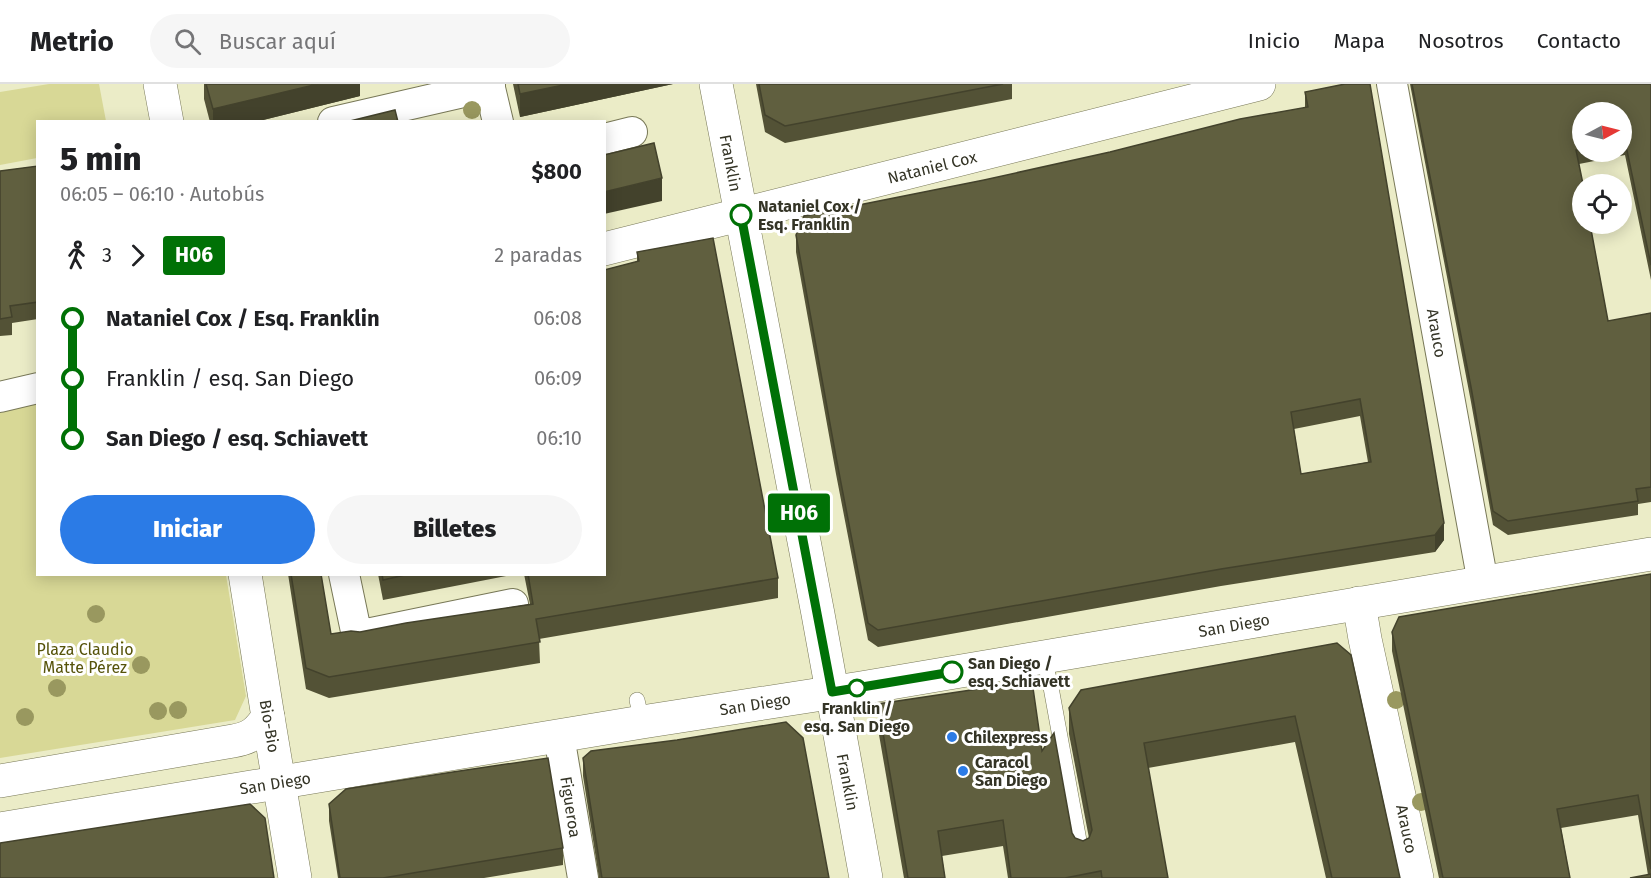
<!DOCTYPE html>
<html lang="es">
<meta charset="utf-8">
<style>
:root{--surface:#fff;--page:#f6f6f6;--text:#202124;--muted:#757577;--line:#e0e0e0;--accent:#2b7be6}
body{margin:0;font-family:"Fira Sans",sans-serif;background:var(--page);color:var(--text);height:100vh;display:flex;flex-direction:column;font-size:22px;white-space:nowrap}
*{box-sizing:border-box;margin:0}
p{font-size:20px;color:var(--muted)}
.icon{flex:none;width:33px;height:33px;fill:none;stroke:currentColor;stroke-width:2;stroke-linecap:round;stroke-linejoin:round}
.map{position:relative;flex:1;overflow:hidden}
.side{position:absolute;left:36px;top:36px;width:570px;height:456px;display:flex;flex-direction:column;background:var(--surface);border-radius:0px;box-shadow:0 3px 15px #0003}
.side>*{flex:none}
.badge{padding:0 12px;border-radius:4px;font-size:21px;line-height:39px}
.needle{width:39px;rotate:83deg}
.controls{position:absolute;left:1572px;top:18px;display:grid;gap:12px}
.controls a{display:grid;place-items:center;width:60px;height:60px;border-radius:50%;background:var(--surface);box-shadow:0 3px 15px #0003;font-size:30px}
.map>.badge{position:absolute;translate:-50% -50%;box-shadow:0 0 0 3px #fff}
.legs{display:flex;align-items:center;gap:9px;height:66px;padding:0 24px;font-size:20px}
.legs p{margin-inline-start:auto}
.headline{display:flex;align-items:center;justify-content:space-between;height:102px;padding:0 24px}
h1{font-size:33px;font-weight:800;line-height:45px}
.button{display:flex;gap:12px;margin-top:auto;padding:12px 24px}
.button a{flex:1;height:69px;border-radius:36px;background:var(--accent);color:#fff;font-size:24px;font-weight:800;line-height:69px;text-align:center}
.button a+a{background:var(--page);color:var(--text)}
ul{padding:0 24px;list-style:none}
li{display:flex;align-items:center;gap:21px;height:60px;font-size:22px}
li i{display:grid;place-items:center;width:9px;height:100%;margin:0 8px;background:currentColor}
li i::after{content:'';width:15px;height:15px;margin:-8px;border:4px solid;border-radius:50%;background:var(--surface)}
li p{margin-inline-start:auto}
li:first-child i{background:linear-gradient(#0000 50%,currentColor 0)}
li:last-child i{background:linear-gradient(currentColor 50%,#0000 0)}
header{display:flex;align-items:center;gap:36px;box-sizing:border-box;height:84px;padding:0 30px;background:var(--surface);border-bottom:2px solid var(--line)}
header strong{font-size:28px}
nav{display:flex;gap:33px;margin-inline-start:auto;font-size:21px}
.search{width:420px;height:54px;background:var(--page);display:flex;align-items:center;gap:15px;box-sizing:border-box;padding:0 21px;border-radius:33px;color:var(--muted);font-size:22px}
.map>svg:first-child{display:block}
</style>
<header>
<strong>Metrio</strong>
<div class="search"><svg class="icon" aria-label="search" viewBox="0 0 24 24"><circle cx="10" cy="10" r="6"/><path d="M15 15l6 6"/></svg>Buscar aquí</div>
<nav><a>Inicio</a><a>Mapa</a><a>Nosotros</a><a>Contacto</a></nav>
</header>
<div class="map">
<svg width="1651" height="794" viewBox="0 0 1651 794">
<rect width="100%" height="100%" fill="#ebecc7"/>
<g fill="#d8d896">
<polygon points="49,0 99,0 106,37 38,38 37,74 0,81 0,8"/>
<polygon points="37,319 38,490 226,491 246,612 235,636 0,674 0,329"/>
</g>
<g fill="none" stroke-linecap="round" stroke-linejoin="round">
<defs>
<g id="service">
<polyline points="1043,573 1050,598 1082,773"/>
<polyline points="637,616 642,638"/>
</g>
<g id="minor">
<polyline points="489,0 498,38"/>
<polyline points="1392,0 1483,499"/>
<polyline points="333,38 490,2"/>
<polyline points="604,55 632,48"/>
<polyline points="0,313 38,304"/>
<polyline points="344,490 357,552 513,520"/>
<polyline points="559,652 583,794"/>
</g>
<g id="tertiary">
<polyline points="160,0 167,38"/>
<polyline points="1359,519 1365,555 1417,794"/>
<polyline points="268,633 295,794"/>
</g>
<polyline id="secondary" points="716,0 818,530 866,794"/>
<g id="primary">
<polyline points="604,165 1259,0"/>
<path d="M0 697 233 657C251 654 258 648 268 633L245 490"/>
<polyline points="0,745 642,638 861,604 1651,470"/>
</g>
</defs>
<use href="#service" stroke="#787857" stroke-width="16"/>
<use href="#minor" stroke="#787857" stroke-width="32"/>
<use href="#tertiary" stroke="#787857" stroke-width="34"/>
<use href="#secondary" stroke="#787857" stroke-width="34"/>
<use href="#primary" stroke="#787857" stroke-width="34"/>
<use href="#service" stroke="#fff" stroke-width="15"/>
<use href="#minor" stroke="#fff" stroke-width="30"/>
<use href="#tertiary" stroke="#fff" stroke-width="33"/>
<use href="#secondary" stroke="#fff" stroke-width="33"/>
<use href="#primary" stroke="#fff" stroke-width="33"/>
</g>
<g fill="#99985f">
<circle cx="472" cy="26" r="9"/>
<circle cx="96" cy="530" r="9"/>
<circle cx="141" cy="581" r="9"/>
<circle cx="57" cy="604" r="9"/>
<circle cx="1396" cy="616" r="9"/>
<circle cx="178" cy="626" r="9"/>
<circle cx="158" cy="627" r="9"/>
<circle cx="25" cy="633" r="9"/>
<circle cx="1421" cy="718" r="9"/>
</g>
<g fill="#535236" fill-rule="evenodd">
<polygon points="204,0 360,0 360,12 255,38 210,38 204,15"/>
<polygon points="513,0 673,0 520,33"/>
<polygon points="756,0 1012,0 1012,15 785,59 765,48"/>
<path d="M1410 0H1651V196L1625 71 1579 80 1608 237 1651 229V418L1638 420V431L1508 451 1493 441 1471 318ZM1582 28H1622V68H1582Z"/>
<path d="M1305 8 1444 456 1435 468 1221 502 878 563 868 556 836 390 796 168V151L1305 24ZM1360 332 1368 378 1301 390 1294 345Z"/>
<polygon points="38,82 38,235 12,239 12,251 0,252 0,87"/>
<polygon points="637,168 778,494 778,514 539,555 540,579 329,614 306,605 288,490 321,490 331,550 360,548 530,520 524,490 604,490 637,178"/>
<polygon points="378,490 517,490 383,516"/>
<polygon points="1651,490 1651,794 1648,791 1638,731 1561,744 1570,794 1439,794 1392,567 1392,548"/>
<polygon points="1337,559 1400,794 1326,794 1295,658 1148,684 1168,794 1008,794 1003,762 942,772 945,794 904,794 878,645 878,620 1042,667 1072,749 1075,754 1083,757 1089,754 1069,650 1069,624"/>
<polygon points="583,674 829,794 599,794 583,692"/>
<polygon points="329,720 563,764 563,781 484,794 338,794 329,737"/>
</g>
<g fill="#43422c">
<polygon points="318,0 360,0 360,12 255,38 213,38 213,25"/>
<polygon points="568,0 673,0 520,33 520,10"/>
<polygon points="662,94 662,117 604,130 604,108"/>
<polygon points="1444,439 1444,456 1435,468 1435,451"/>
</g>
<g fill="#605f3f" stroke="#43422c" stroke-width="1.5" fill-rule="evenodd">
<polygon points="206,0 318,0 213,25"/>
<polygon points="518,0 568,0 520,10"/>
<polygon points="759,0 1003,0 785,42 765,31"/>
<path d="M1345 0H1370L1444 439 1435 451 1221 485 878 546 868 539 836 373 796 151 804 132 984 96 1110 68 1240 35 1308 23 1305 8ZM1360 315 1371 378 1301 390 1291 328Z"/>
<polygon points="1412,0 1651,0 1651,181 1625,57 1622,57 1622,28 1582,28 1582,65 1576,66 1583,100 1582,140 1590,140 1608,237 1651,229 1651,403 1636,405 1638,417 1508,437 1493,427 1471,303"/>
<polygon points="395,26 398,38 346,38"/>
<polygon points="654,59 662,94 604,108 604,71"/>
<polygon points="38,82 38,218 10,222 12,233 0,235 0,87"/>
<polygon points="713,154 778,494 536,535 540,558 329,593 306,584 291,490 321,490 331,550 351,547 360,548 406,539 533,520 528,490 604,490 604,186 639,177 637,168"/>
<polygon points="382,490 409,490 383,496"/>
<polygon points="1651,490 1651,785 1638,711 1557,725 1570,794 1443,794 1392,548 1399,533"/>
<polygon points="1337,559 1351,571 1400,794 1332,794 1295,632 1144,659 1168,794 1102,794 1101,787 1065,794 1011,794 1003,736 938,747 945,794 908,794 878,620 1032,597 1042,667 1054,649 1072,749 1075,754 1083,757 1089,754 1092,746 1069,624 1081,606"/>
<polygon points="786,638 803,654 829,794 602,794 583,674 591,667 677,656"/>
<polygon points="548,674 563,764 383,794 340,794 329,720 346,705 453,688"/>
<polygon points="250,720 265,734 274,794 0,794 0,759"/>
<polygon points="1651,790 1651,794 1630,794"/>
</g>
<g fill="none" stroke-linecap="round" stroke-linejoin="round">
<defs>
<polyline id="line-1" points="741,131 832,608 952,588"/>
</defs>
<use href="#line-1" stroke="#fff" stroke-width="14"/>
<use href="#line-1" stroke="#007106" stroke-width="9"/>
</g>
<g fill="#fff" stroke="#007106" stroke-width="3">
<circle cx="741" cy="131" r="10"/>
<circle cx="952" cy="588" r="10"/>
<circle cx="857" cy="604" r="8"/>
</g>
<g fill="#2b7be6" stroke="#fff" stroke-width="2">
<circle cx="952" cy="653" r="6"/>
<circle cx="963" cy="687" r="6"/>
</g>
<g text-anchor="middle" stroke-width="6" stroke-linejoin="round" paint-order="stroke">
<g font-size="16" fill="#343426" stroke="#fff">
<text transform="translate(731 79) rotate(79)" y="6">Franklin</text>
<text transform="translate(932 83) rotate(-14)" y="6">Nataniel Cox</text>
<text transform="translate(1437 249) rotate(80)" y="6">Arauco</text>
<text transform="translate(1234 541) rotate(-10)" y="6">San Diego</text>
<text transform="translate(755 620) rotate(-9)" y="6">San Diego</text>
<text transform="translate(270 642) rotate(80)" y="6">Bio-Bio</text>
<text transform="translate(848 698) rotate(79)" y="6">Franklin</text>
<text transform="translate(275 699) rotate(-9)" y="6">San Diego</text>
<text transform="translate(571 723) rotate(81)" y="6">Figueroa</text>
<text transform="translate(1407 745) rotate(78)" y="6">Arauco</text>
</g>
<g font-size="16" font-weight="bold" fill="#343426" stroke="#fff" text-anchor="start">
<text x="758" y="128">Nataniel Cox /<tspan x="758" dy="18">Esq. Franklin</tspan></text>
<text x="968" y="585">San Diego /<tspan x="968" dy="18">esq. Schiavett</tspan></text>
<text x="857" y="630" text-anchor="middle">Franklin /<tspan x="857" dy="18">esq. San Diego</tspan></text>
</g>
<g font-size="16" fill="#56530a" stroke="#fff">
<text x="85" y="571">Plaza Claudio<tspan x="85" dy="18">Matte Pérez</tspan></text>
</g>
<g font-size="16" font-weight="bold" fill="#343426" stroke="#fff" text-anchor="start">
<text x="964" y="659">Chilexpress</text>
<text x="975" y="684">Caracol<tspan x="975" dy="18">San Diego</tspan></text>
</g>
</g>
</svg>
<div class="controls">
<a><svg class="needle" viewBox="-14 -14 28 28"><path d="M0-13l5 13h-10z" fill="#e53935"/><path d="M0 13l5-13h-10z" fill="#757577"/></svg></a>
<a><svg class="icon" aria-label="locate" viewBox="0 0 24 24"><circle cx="12" cy="12" r="6"/><path d="M12 2v4M12 18v4M2 12h4M18 12h4"/></svg></a>
</div>
<b class="badge" style="left:799px;top:429px;background:#007106;color:#fff">H06</b>
<section class="side">
<div class="headline"><div><h1>5 min</h1><p>06:05 – 06:10 · Autobús</p></div><b>$800</b></div>
<div class="legs"><svg class="icon" aria-label="walk" viewBox="0 0 24 24"><circle cx="13" cy="4" r="2"/><path d="M13 8l-2 6 4 7M11 14l-3 7M7 12l3-4h3l4 4"/></svg>3<svg class="icon" aria-label="forward" viewBox="0 0 24 24"><path d="M9 5l7 7-7 7"/></svg><b class="badge" style="background:#007106;color:#fff">H06</b><p>2 paradas</p></div>
<ul>
<li><i style="color:#007106"></i><b>Nataniel Cox / Esq. Franklin</b><p>06:08</p></li>
<li><i style="color:#007106"></i><span>Franklin / esq. San Diego</span><p>06:09</p></li>
<li><i style="color:#007106"></i><b>San Diego / esq. Schiavett</b><p>06:10</p></li>
</ul>
<div class="button"><a>Iniciar</a><a>Billetes</a></div>
</section>
</div>
